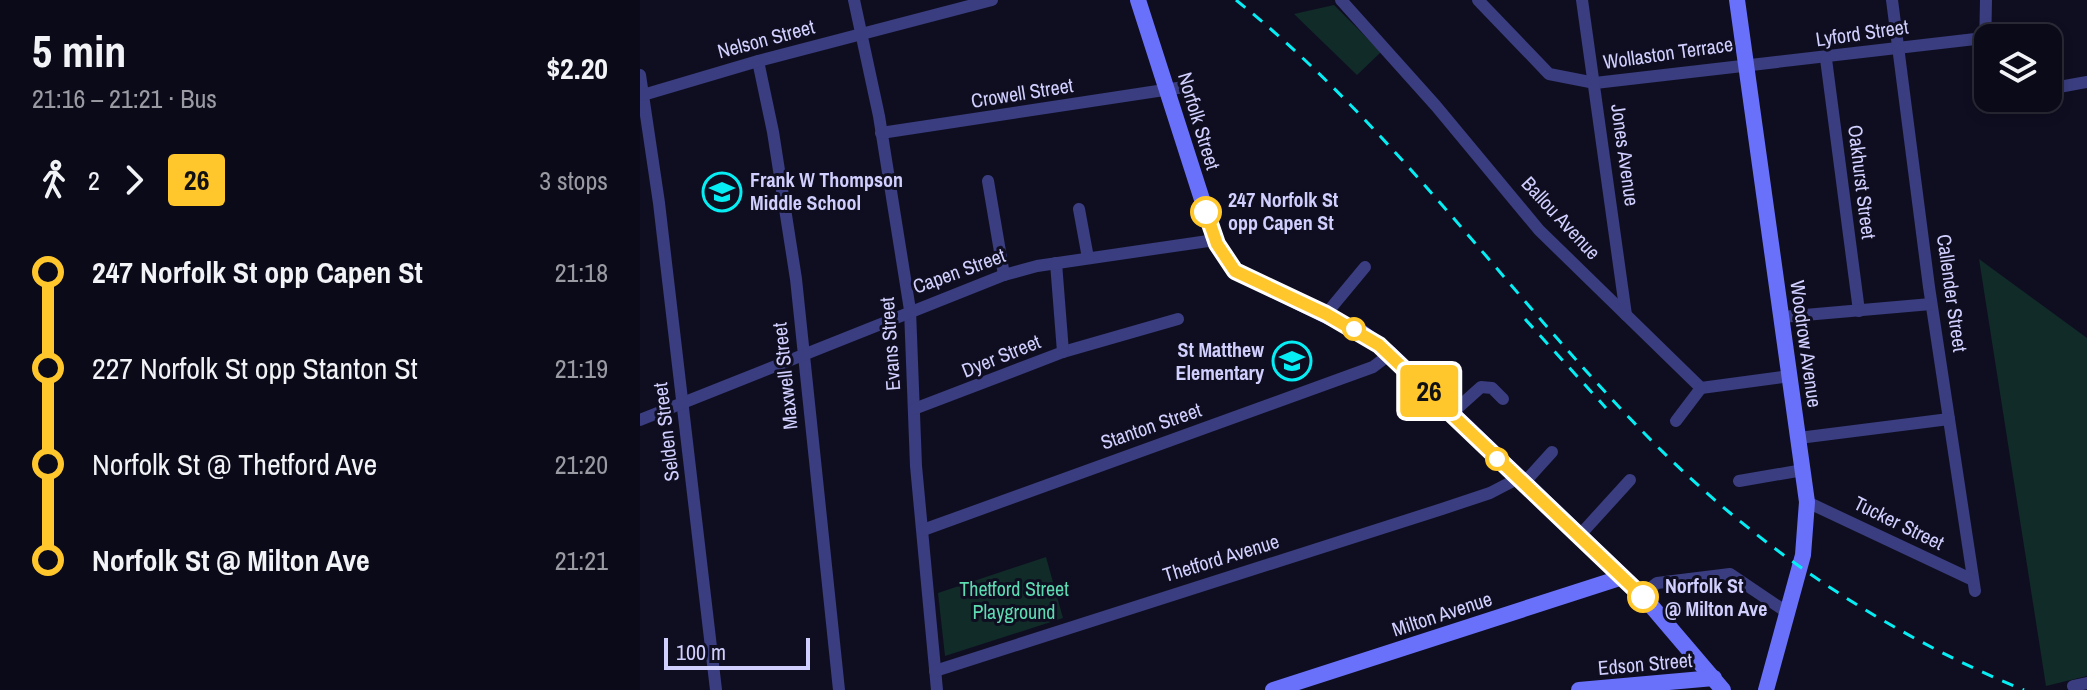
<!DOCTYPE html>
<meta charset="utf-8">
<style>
:root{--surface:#0b0a19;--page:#191826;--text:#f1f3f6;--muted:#9a9aa2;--line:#2b2b38}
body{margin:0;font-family:"Archivo Narrow",sans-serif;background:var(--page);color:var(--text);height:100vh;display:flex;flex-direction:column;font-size:30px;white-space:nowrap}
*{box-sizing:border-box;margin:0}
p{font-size:26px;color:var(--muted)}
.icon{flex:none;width:44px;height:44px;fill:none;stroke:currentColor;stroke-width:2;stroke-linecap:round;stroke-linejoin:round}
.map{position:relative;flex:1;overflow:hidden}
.panel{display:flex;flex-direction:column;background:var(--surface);width:640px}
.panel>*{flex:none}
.badge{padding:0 16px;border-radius:6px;font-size:28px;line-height:52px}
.tools{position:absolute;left:1334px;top:24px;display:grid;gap:16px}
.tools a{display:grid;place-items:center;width:88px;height:88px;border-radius:16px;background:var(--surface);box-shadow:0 4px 12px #0003,0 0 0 2px var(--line);font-size:40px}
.scale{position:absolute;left:24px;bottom:20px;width:146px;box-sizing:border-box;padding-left:8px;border:4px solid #d1cffe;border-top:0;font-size:22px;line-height:28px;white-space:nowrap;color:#d1cffe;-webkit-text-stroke:6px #0f0e21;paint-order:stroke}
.map>.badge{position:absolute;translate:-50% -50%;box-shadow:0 0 0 4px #fff}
.legs{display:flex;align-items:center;gap:12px;height:88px;padding:0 32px;font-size:26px}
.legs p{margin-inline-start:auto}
.summary{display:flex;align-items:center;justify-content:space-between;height:136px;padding:0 32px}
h1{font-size:44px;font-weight:700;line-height:60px}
ul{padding:0 32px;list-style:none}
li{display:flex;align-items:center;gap:28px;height:96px;font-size:30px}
li i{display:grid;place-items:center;width:12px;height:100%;margin:0 10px;background:currentColor}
li i::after{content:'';width:20px;height:20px;margin:-10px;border:6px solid;border-radius:50%;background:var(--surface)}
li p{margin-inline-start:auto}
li:first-child i{background:linear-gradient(#0000 50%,currentColor 0)}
li:last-child i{background:linear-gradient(currentColor 50%,#0000 0)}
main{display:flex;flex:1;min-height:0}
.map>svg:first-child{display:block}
</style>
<main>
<section class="panel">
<div class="summary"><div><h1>5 min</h1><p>21:16 – 21:21 · Bus</p></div><b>$2.20</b></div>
<div class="legs"><svg class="icon" aria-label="walk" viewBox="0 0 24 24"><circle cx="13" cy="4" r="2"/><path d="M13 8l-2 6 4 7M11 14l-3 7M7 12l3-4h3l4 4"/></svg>2<svg class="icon" aria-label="forward" viewBox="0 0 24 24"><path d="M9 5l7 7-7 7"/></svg><b class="badge" style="background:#ffc72c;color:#111">26</b><p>3 stops</p></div>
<ul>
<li><i style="color:#ffc72c"></i><b>247 Norfolk St opp Capen St</b><p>21:18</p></li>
<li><i style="color:#ffc72c"></i><span>227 Norfolk St opp Stanton St</span><p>21:19</p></li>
<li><i style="color:#ffc72c"></i><span>Norfolk St @ Thetford Ave</span><p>21:20</p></li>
<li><i style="color:#ffc72c"></i><b>Norfolk St @ Milton Ave</b><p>21:21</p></li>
</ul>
</section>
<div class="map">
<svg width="1447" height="690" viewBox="0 0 1447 690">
<rect width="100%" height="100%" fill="#0f0e21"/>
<g fill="#112b28">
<polygon points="694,5 741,52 717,75 654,14"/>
<polygon points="1339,259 1447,338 1447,676 1406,686"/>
<polygon points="406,557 423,618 305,656 298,593"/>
</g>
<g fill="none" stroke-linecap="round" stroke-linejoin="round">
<g stroke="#3a3d7f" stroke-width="12">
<polyline points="214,0 239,116 270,310 276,466 297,690"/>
<polyline points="701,0 796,106 899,230 1061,388 1150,376"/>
<polyline points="838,0 909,74 955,83 1344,38"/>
<polyline points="942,0 986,315"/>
<polyline points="1252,0 1289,287 1335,591"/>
<polyline points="1346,0 1344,100 1367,98"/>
<polyline points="1186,59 1219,311"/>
<polyline points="118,61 133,132 156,279 199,690"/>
<polyline points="0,75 19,203 76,690"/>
<polyline points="1408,89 1447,82"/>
<polyline points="3,95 118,61 352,0"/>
<polyline points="241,133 544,87"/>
<polyline points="348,181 364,275"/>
<polyline points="439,209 448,258"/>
<polyline points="686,314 725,267"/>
<polyline points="1142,317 1291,304"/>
<polyline points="423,352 538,319"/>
<polyline points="274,409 423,352 416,263"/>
<polyline points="812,413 841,387 852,388 863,399"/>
<polyline points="0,420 364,275 397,266 575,240"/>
<polyline points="1036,421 1061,388"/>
<polyline points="1159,438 1309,419"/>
<polyline points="1099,481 1163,470"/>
<polyline points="883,484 912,452"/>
<polyline points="1167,502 1333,580"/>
<polyline points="283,530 733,367 750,354"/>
<polyline points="939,536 990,480"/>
<polyline points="1002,595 1017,583 1090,574 1148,613"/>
<polyline points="295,671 802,509 850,493 877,479"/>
<polyline points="1433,686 1447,683"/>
</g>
<g stroke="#6971fb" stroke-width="16">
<polyline points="498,0 575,240 595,271 722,333 750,354 1002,595 1083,690"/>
<polyline points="1097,0 1167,502 1163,555 1126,690"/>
<polyline points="633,690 983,577"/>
<polyline points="939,690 1074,678"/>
</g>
<g stroke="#06eef3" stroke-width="3" stroke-dasharray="12 10" stroke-linecap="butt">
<path d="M596 0C752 125 867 293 1006 435 1113 545 1242 632 1384 690"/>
<polyline points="885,319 966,408"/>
</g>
</g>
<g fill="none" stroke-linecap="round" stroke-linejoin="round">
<defs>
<polyline id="line-1" points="566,212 577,244 595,271 686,314 739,345 1003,597"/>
</defs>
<use href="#line-1" stroke="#fff" stroke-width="18"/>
<use href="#line-1" stroke="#ffc72c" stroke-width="12"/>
</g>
<defs>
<symbol id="school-ring" viewBox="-11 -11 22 22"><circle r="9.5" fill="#0f0e21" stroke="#06eef3" stroke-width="1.5"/><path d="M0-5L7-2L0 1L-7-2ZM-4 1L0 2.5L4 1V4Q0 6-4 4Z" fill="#06eef3"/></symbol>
</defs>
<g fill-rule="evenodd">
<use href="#school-ring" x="60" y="170" width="44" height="44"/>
<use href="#school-ring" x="630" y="339" width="44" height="44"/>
</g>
<g fill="#fff" stroke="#ffc72c" stroke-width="4">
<circle cx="566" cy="212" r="14"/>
<circle cx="714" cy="329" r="10"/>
<circle cx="857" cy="459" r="10"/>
<circle cx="1003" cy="597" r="14"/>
</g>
<g text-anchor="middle" stroke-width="6" stroke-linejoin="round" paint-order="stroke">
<g font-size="20" fill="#d1cffe" stroke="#0f0e21">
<text transform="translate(1222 33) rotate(-8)" y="7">Lyford Street</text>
<text transform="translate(126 39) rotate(-15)" y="7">Nelson Street</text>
<text transform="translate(1028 53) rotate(-8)" y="7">Wollaston Terrace</text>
<text transform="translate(382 93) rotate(-9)" y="7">Crowell Street</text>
<text transform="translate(559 121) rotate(73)" y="7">Norfolk Street</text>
<text transform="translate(985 155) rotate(82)" y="7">Jones Avenue</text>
<text transform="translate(1222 182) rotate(83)" y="7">Oakhurst Street</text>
<text transform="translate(921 218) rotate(47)" y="7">Ballou Avenue</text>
<text transform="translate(319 271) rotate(-20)" y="7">Capen Street</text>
<text transform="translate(1312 293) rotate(82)" y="7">Callender Street</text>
<text transform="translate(250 344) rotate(-94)" y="7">Evans Street</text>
<text transform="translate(1166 344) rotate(82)" y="7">Woodrow Avenue</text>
<text transform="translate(361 356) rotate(-22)" y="7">Dyer Street</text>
<text transform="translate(145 376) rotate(-96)" y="7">Maxwell Street</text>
<text transform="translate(511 426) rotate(-19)" y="7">Stanton Street</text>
<text transform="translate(26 432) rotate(-97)" y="7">Selden Street</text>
<text transform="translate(1259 523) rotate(26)" y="7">Tucker Street</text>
<text transform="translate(581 558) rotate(-17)" y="7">Thetford Avenue</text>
<text transform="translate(802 614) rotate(-18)" y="7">Milton Avenue</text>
<text transform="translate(1005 664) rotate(-5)" y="7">Edson Street</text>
</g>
<g font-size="20" font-weight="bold" fill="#d1cffe" stroke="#0f0e21" text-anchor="start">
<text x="110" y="187">Frank W Thompson<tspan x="110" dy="23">Middle School</tspan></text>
<text x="624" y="357" text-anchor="end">St Matthew<tspan x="624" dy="23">Elementary</tspan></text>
</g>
<g font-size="20" font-weight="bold" fill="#d1cffe" stroke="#0f0e21" text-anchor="start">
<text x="588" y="207">247 Norfolk St<tspan x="588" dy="23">opp Capen St</tspan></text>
<text x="1025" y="593">Norfolk St<tspan x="1025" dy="23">@ Milton Ave</tspan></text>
</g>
<g font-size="20" fill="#5ddcb2" stroke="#0f0e21">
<text x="374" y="596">Thetford Street<tspan x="374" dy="23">Playground</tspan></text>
</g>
</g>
</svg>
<div class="tools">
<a><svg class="icon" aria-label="layers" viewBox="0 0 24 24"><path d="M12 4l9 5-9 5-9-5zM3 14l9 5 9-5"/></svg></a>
</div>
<div class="scale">100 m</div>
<b class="badge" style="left:789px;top:391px;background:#ffc72c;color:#111">26</b>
</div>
</main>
